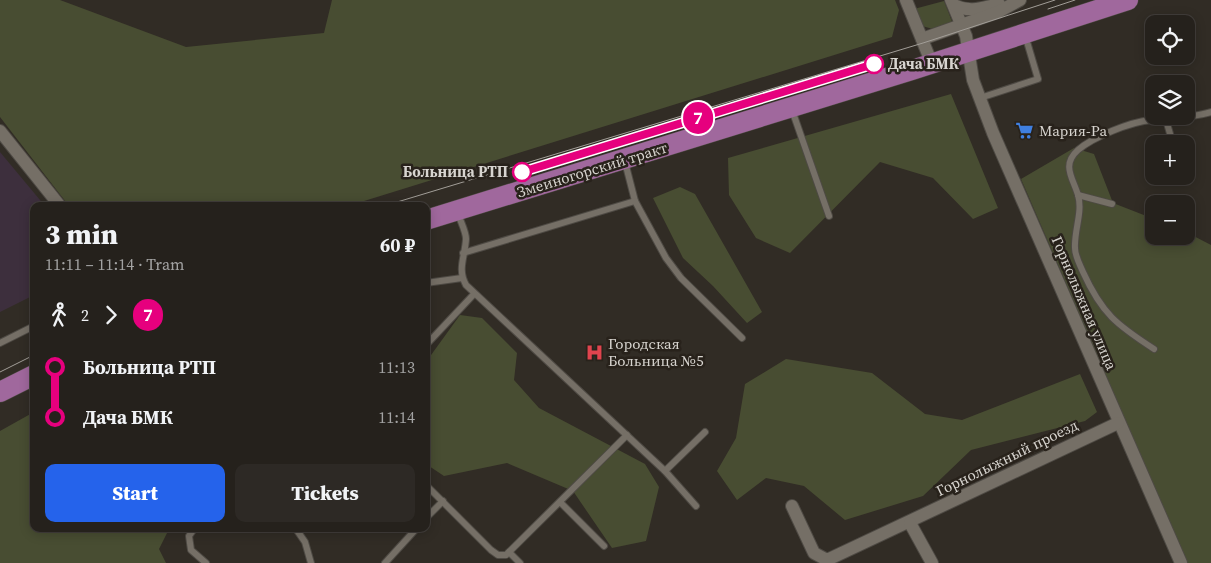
<!DOCTYPE html>
<meta charset="utf-8">
<style>
:root{--surface:#25211c;--page:#2d2925;--text:#f1f3f6;--muted:#a3a3a3;--line:#423e3b;--accent:#2563eb}
body{margin:0;font-family:"Source Serif 4",serif;background:var(--page);color:var(--text);height:100vh;display:flex;flex-direction:column;font-size:19px;white-space:nowrap}
*{box-sizing:border-box;margin:0}
p{font-size:16px;color:var(--muted)}
.icon{flex:none;width:28px;height:28px;fill:none;stroke:currentColor;stroke-width:2;stroke-linecap:round;stroke-linejoin:round}
.map{position:relative;flex:1;overflow:hidden}
.details{position:absolute;left:30px;top:202px;width:400px;height:330px;display:flex;flex-direction:column;background:var(--surface);border-radius:10px;box-shadow:0 2px 12px #0003,0 0 0 1px var(--line)}
.details>*{flex:none}
.badge{padding:0 10px;border-radius:16px;font-size:18px;line-height:32px}
.fabs{position:absolute;left:1145px;top:15px;display:grid;gap:10px}
.fabs a{display:grid;place-items:center;width:50px;height:50px;border-radius:10px;background:var(--surface);box-shadow:0 2px 12px #0003,0 0 0 1px var(--line);font-size:25px}
.map>.badge{position:absolute;translate:-50% -50%;box-shadow:0 0 0 2px #fff}
.legs{display:flex;align-items:center;gap:8px;height:55px;padding:0 15px;font-size:16px}
.legs p{margin-inline-start:auto}
.head{display:flex;align-items:center;justify-content:space-between;height:85px;padding:0 15px}
h1{font-size:28px;font-weight:800;line-height:38px}
.button{display:flex;gap:10px;margin-top:auto;padding:10px 15px}
.button a{flex:1;height:58px;border-radius:10px;background:var(--accent);color:#fff;font-size:20px;font-weight:800;line-height:58px;text-align:center}
.button a+a{background:var(--page);color:var(--text)}
ul{padding:0 15px;list-style:none}
li{display:flex;align-items:center;gap:18px;height:50px;font-size:19px}
li i{display:grid;place-items:center;width:8px;height:100%;margin:0 6px;background:currentColor}
li i::after{content:'';width:12px;height:12px;margin:-6px;border:4px solid;border-radius:50%;background:var(--surface)}
li p{margin-inline-start:auto}
li:first-child i{background:linear-gradient(#0000 50%,currentColor 0)}
li:last-child i{background:linear-gradient(currentColor 50%,#0000 0)}
.map>svg:first-child{display:block}
</style>
<div class="map">
<svg width="1211" height="563" viewBox="0 0 1211 563">
<rect width="100%" height="100%" fill="#312c25"/>
<polygon fill="#3d2f3d" points="0,152 45,206 34,206 34,295 0,312"/>
<g fill="#484d32">
<polygon points="0,0 60,0 186,47 324,33 332,0 895,0 899,10 892,37 348,206 69,206 0,117"/>
<polygon points="944,1 953,24 933,29 922,26 914,9"/>
<polygon points="951,94 998,208 973,219 933,178 880,162 790,253 756,238 729,195 728,158"/>
<polygon points="1074,148 1094,154 1113,203 1154,219 1154,236 1186,236 1186,232 1211,245 1211,563 1187,563 1021,179"/>
<polygon points="680,187 695,194 762,312 747,323 713,286 683,258 653,198"/>
<polygon points="460,315 482,318 517,353 514,380 539,408 645,464 659,487 646,541 612,548 573,491 507,463 444,476 426,464 426,362"/>
<polygon points="786,359 872,373 925,414 962,420 1080,374 1097,412 1085,421 971,450 923,496 845,520 804,486 766,478 737,500 717,471 736,438 745,384"/>
<polygon points="34,412 34,529 169,529 159,549 166,563 0,563 0,431"/>
</g>
<g fill="none" stroke-linecap="round" stroke-linejoin="round">
<defs>
<g id="service">
<polyline points="980,98 1038,79 1025,35"/>
<polyline points="792,110 829,216"/>
<polyline points="1166,120 1173,144"/>
<polyline points="1186,161 1188,162"/>
<polyline points="625,162 635,201"/>
<polyline points="1078,195 1112,204"/>
<path d="M458 213C460 221 466 231 466 239 465 257 457 269 466 285L665 471 696 506"/>
<polyline points="463,253 635,201 666,258 681,278 742,338"/>
<polyline points="426,283 462,278"/>
<polyline points="0,343 34,326"/>
<polyline points="426,345 474,294"/>
<path d="M1154 349C1117 325 1102 314 1083 272 1080 265 1075 256 1075 248 1074 230 1083 212 1078 195 1073 178 1061 165 1078 150 1093 137 1130 122 1151 120 1171 118 1191 118 1211 112"/>
<polyline points="665,471 705,432"/>
<polyline points="426,485 491,550 498,555 506,555 627,435"/>
<polyline points="560,502 604,546"/>
<polyline points="426,518 443,501"/>
<polyline points="194,529 189,536 191,550 206,563"/>
<polyline points="296,529 305,542 311,563"/>
<polyline points="509,552 520,563"/>
<polyline points="385,563 416,529"/>
</g>
<g id="minor">
<polyline points="906,0 932,64"/>
<polyline points="951,0 966,36 973,80 993,133 1181,563"/>
<path d="M954 5C969 13 982 8 999 4"/>
<polyline points="922,39 998,12 1020,0"/>
<polyline points="0,131 60,206"/>
<polyline points="792,506 814,553 827,560 1118,423"/>
<polyline points="910,523 932,563"/>
</g>
<g id="trunk">
<polyline points="426,220 912,70 1128,0"/>
<polyline points="0,392 34,375"/>
</g>
</defs>
<use href="#service" stroke="#4e4a44" stroke-width="8"/>
<use href="#minor" stroke="#4e4a44" stroke-width="14"/>
<use href="#trunk" stroke="#4e4a44" stroke-width="21"/>
<use href="#service" stroke="#756f66" stroke-width="6"/>
<use href="#minor" stroke="#756f66" stroke-width="12"/>
<use href="#trunk" stroke="#a0689d" stroke-width="20"/>
<g stroke="#a29e98" stroke-width="1">
<polyline points="1048,9 1075,0"/>
<polyline points="384,206 923,43 1055,0"/>
<polyline points="0,372 34,355"/>
</g>
</g>
<g fill="none" stroke-linecap="round" stroke-linejoin="round">
<defs>
<polyline id="line-1" points="522,172 874,64"/>
</defs>
<use href="#line-1" stroke="#fff" stroke-width="11"/>
<use href="#line-1" stroke="#e6007e" stroke-width="8"/>
</g>
<defs>
<symbol id="supermarket-bare" viewBox="-9 -9 18 18"><path d="M-6-5.5h2.5l.6 2H6L4.5 2H-2.5L-4.4-4H-6ZM-1.5 3.2a1.3 1.3 0 1 0 .1 0ZM3 3.2a1.3 1.3 0 1 0 .1 0Z" fill="#3f7fe0" stroke="#28221b" stroke-width="2.5" paint-order="stroke"/></symbol>
<symbol id="hospital-bare" viewBox="-9 -9 18 18"><path d="M-5-5h3v3.5h4V-5h3V5h-3V1.5h-4V5h-3Z" fill="#e0444e" stroke="#28221b" stroke-width="2.5" paint-order="stroke"/></symbol>
</defs>
<g fill-rule="evenodd">
<use href="#supermarket-bare" x="1012" y="118" width="25" height="25"/>
<use href="#hospital-bare" x="582" y="340" width="25" height="25"/>
</g>
<g fill="#fff" stroke="#e6007e" stroke-width="2.5">
<circle cx="874" cy="64" r="9"/>
<circle cx="522" cy="172" r="9"/>
</g>
<g text-anchor="middle" stroke-width="5" stroke-linejoin="round" paint-order="stroke">
<g font-size="15" font-weight="bold" fill="#d7d4cf" stroke="#28221b" text-anchor="start">
<text x="888" y="69">Дача БМК</text>
<text x="508" y="177" text-anchor="end">Больница РТП</text>
</g>
<g font-size="15" fill="#d7d4cf" stroke="#28221b" text-anchor="start">
<text x="1039" y="136">Мария-Ра</text>
<text x="608" y="349">Городская<tspan x="608" dy="17">Больница №5</tspan></text>
</g>
<g font-size="15" fill="#d7d4cf" stroke="#28221b">
<text transform="translate(592 170) rotate(-17)" y="5">Змеиногорский тракт</text>
<text transform="translate(1084 303) rotate(67)" y="5">Горнолыжная улица</text>
<text transform="translate(1007 458) rotate(-26)" y="5">Горнолыжный проезд</text>
</g>
</g>
</svg>
<div class="fabs">
<a><svg class="icon" aria-label="locate" viewBox="0 0 24 24"><circle cx="12" cy="12" r="6"/><path d="M12 2v4M12 18v4M2 12h4M18 12h4"/></svg></a>
<a><svg class="icon" aria-label="layers" viewBox="0 0 24 24"><path d="M12 4l9 5-9 5-9-5zM3 14l9 5 9-5"/></svg></a>
<a>+</a>
<a>−</a>
</div>
<b class="badge" style="left:698px;top:118px;background:#e6007e;color:#fff">7</b>
<section class="details">
<div class="head"><div><h1>3 min</h1><p>11:11 – 11:14 · Tram</p></div><b>60 ₽</b></div>
<div class="legs"><svg class="icon" aria-label="walk" viewBox="0 0 24 24"><circle cx="13" cy="4" r="2"/><path d="M13 8l-2 6 4 7M11 14l-3 7M7 12l3-4h3l4 4"/></svg>2<svg class="icon" aria-label="forward" viewBox="0 0 24 24"><path d="M9 5l7 7-7 7"/></svg><b class="badge" style="background:#e6007e;color:#fff">7</b></div>
<ul>
<li><i style="color:#e6007e"></i><b>Больница РТП</b><p>11:13</p></li>
<li><i style="color:#e6007e"></i><b>Дача БМК</b><p>11:14</p></li>
</ul>
<div class="button"><a>Start</a><a>Tickets</a></div>
</section>
</div>
